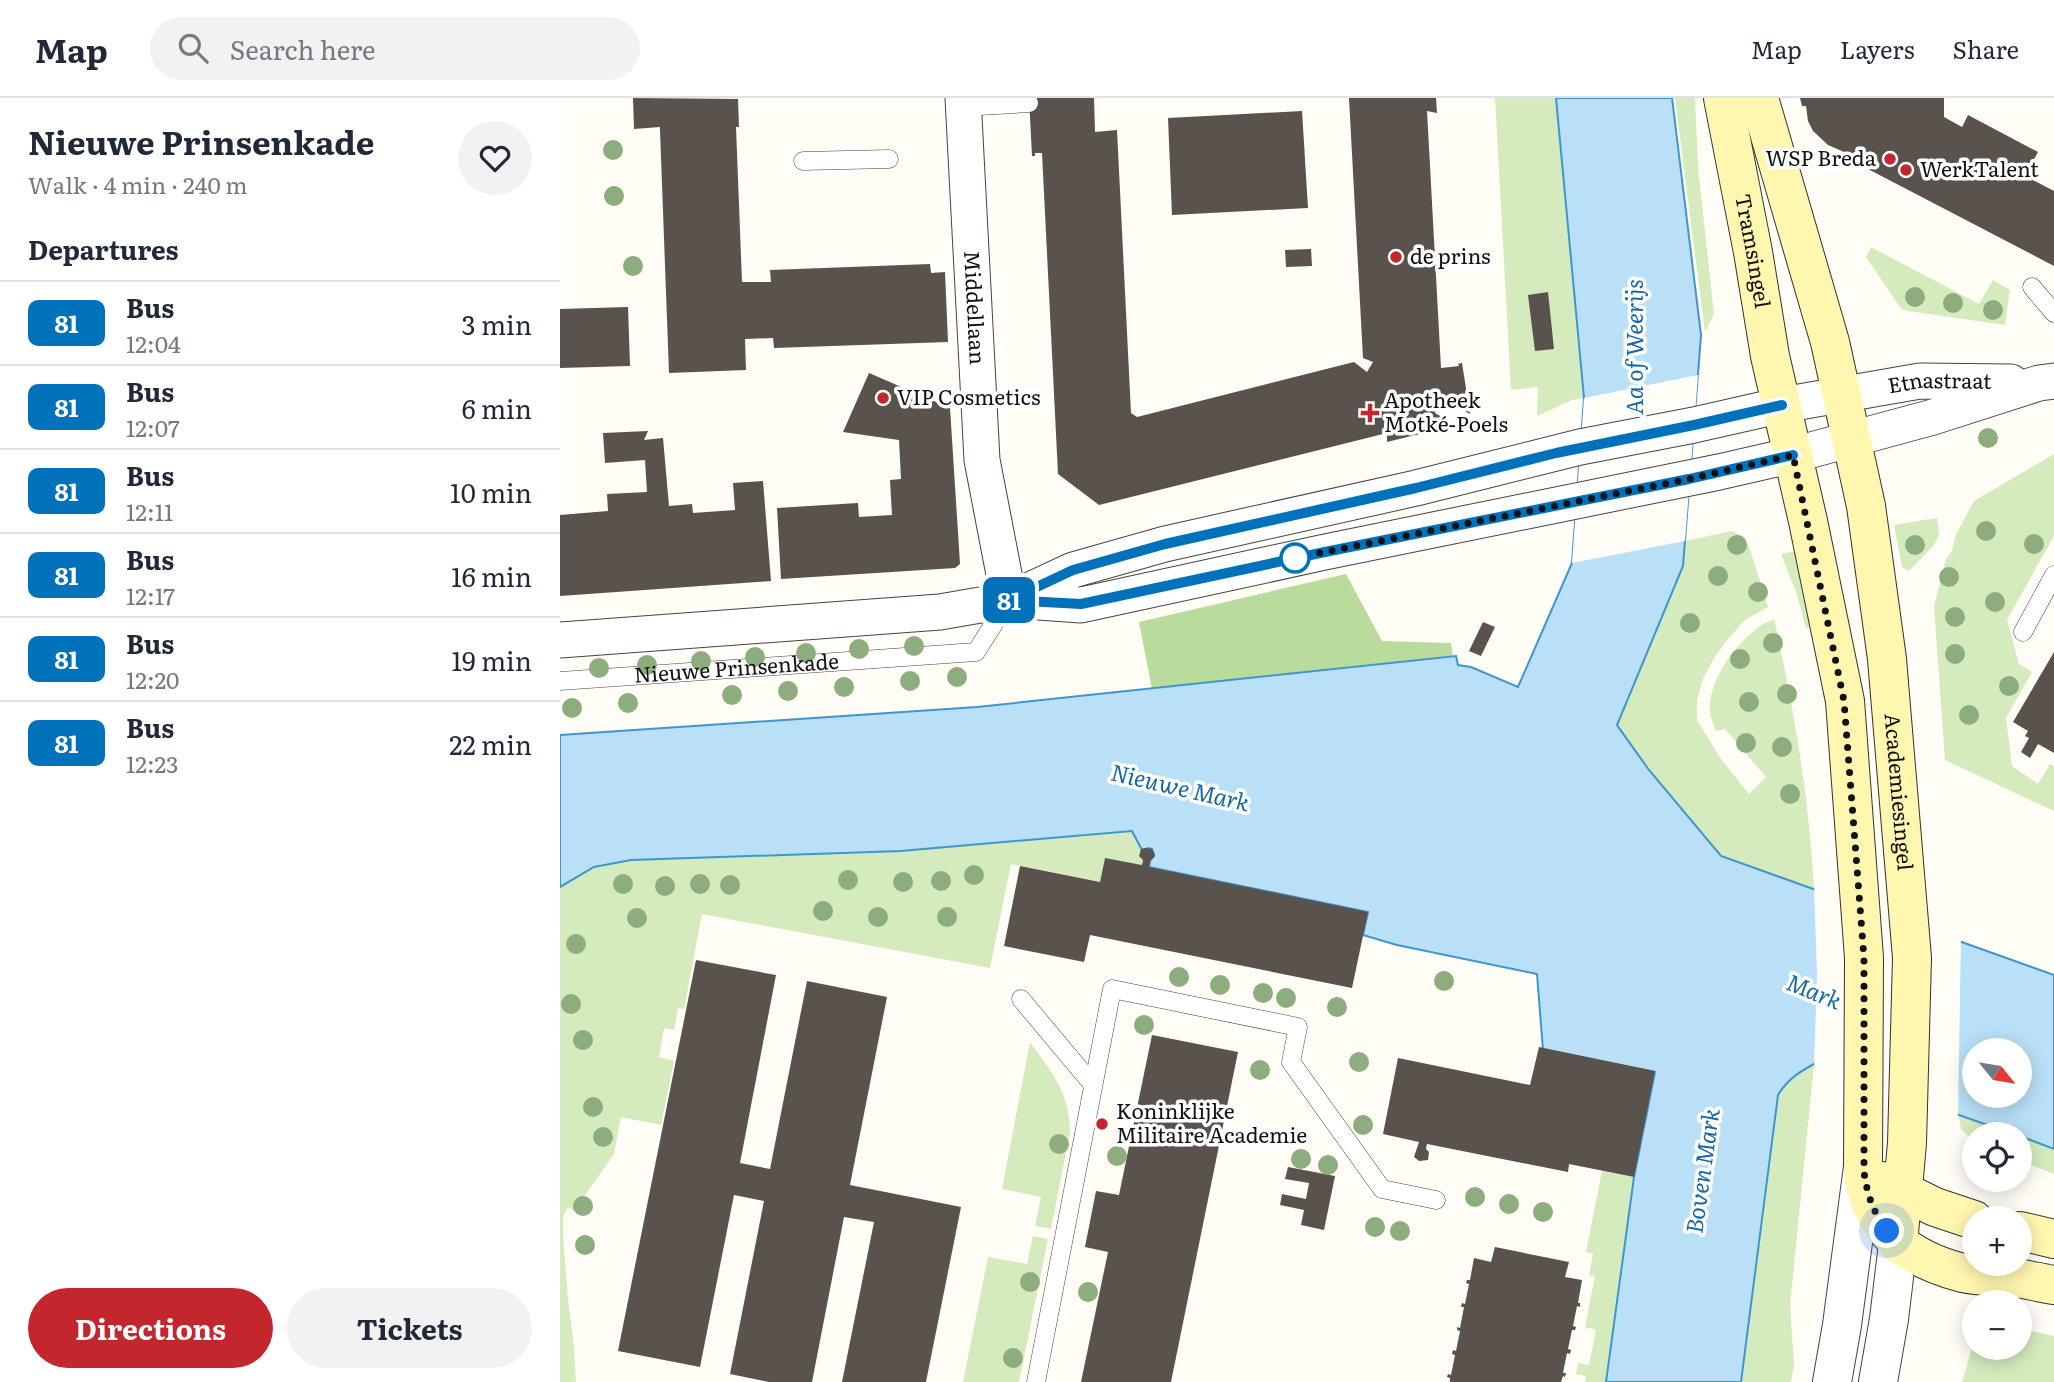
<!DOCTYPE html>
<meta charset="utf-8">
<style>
:root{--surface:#fff;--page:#f2f2f3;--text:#1f2937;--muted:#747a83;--line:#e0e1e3;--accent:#c4262e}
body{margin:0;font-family:Literata,serif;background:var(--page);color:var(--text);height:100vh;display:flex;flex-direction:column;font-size:26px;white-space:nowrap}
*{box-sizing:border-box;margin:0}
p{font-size:23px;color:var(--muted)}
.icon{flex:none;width:38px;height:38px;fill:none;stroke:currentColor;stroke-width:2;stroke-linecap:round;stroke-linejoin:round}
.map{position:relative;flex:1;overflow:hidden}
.details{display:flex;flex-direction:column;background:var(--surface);width:560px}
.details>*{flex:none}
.badge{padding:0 14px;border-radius:10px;font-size:24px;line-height:46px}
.needle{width:46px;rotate:120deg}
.controls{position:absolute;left:1402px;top:940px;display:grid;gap:14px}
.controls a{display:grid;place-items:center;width:70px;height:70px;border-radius:50%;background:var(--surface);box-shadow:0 4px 18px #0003;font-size:35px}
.you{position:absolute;width:35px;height:35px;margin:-18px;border:5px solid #fff;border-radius:50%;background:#1a73e8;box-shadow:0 0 0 10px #1a73e833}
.map>.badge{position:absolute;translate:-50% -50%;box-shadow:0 0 0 4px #fff}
h2{padding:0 28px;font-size:26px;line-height:63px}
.round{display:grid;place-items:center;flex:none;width:74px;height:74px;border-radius:37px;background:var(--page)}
.summary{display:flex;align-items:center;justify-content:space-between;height:119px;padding:0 28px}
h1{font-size:33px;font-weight:700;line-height:52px}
.button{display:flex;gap:14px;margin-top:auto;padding:14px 28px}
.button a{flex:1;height:80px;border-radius:42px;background:var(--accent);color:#fff;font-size:28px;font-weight:700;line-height:80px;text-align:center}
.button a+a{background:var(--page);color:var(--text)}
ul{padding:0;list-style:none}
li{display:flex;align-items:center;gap:21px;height:84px;padding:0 28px;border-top:2px solid var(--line)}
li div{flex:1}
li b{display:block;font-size:26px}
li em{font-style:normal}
li .badge{min-width:77px;font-weight:700;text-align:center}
header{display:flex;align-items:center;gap:42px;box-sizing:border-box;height:98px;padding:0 35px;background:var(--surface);border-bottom:2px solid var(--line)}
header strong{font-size:33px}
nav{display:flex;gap:38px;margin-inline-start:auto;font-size:24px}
.search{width:490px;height:63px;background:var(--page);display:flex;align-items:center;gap:18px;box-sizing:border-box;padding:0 24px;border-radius:38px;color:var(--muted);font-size:26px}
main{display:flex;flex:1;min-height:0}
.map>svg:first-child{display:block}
</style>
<header>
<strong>Map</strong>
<div class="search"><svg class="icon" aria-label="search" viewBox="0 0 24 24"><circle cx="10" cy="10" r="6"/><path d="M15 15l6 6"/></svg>Search here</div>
<nav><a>Map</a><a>Layers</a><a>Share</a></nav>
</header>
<main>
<section class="details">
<div class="summary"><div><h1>Nieuwe Prinsenkade</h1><p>Walk · 4 min · 240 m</p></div><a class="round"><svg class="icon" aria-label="heart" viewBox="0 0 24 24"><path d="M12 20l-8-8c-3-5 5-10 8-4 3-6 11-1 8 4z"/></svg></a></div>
<h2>Departures</h2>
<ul>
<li><span class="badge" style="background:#0072bc;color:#fff">81</span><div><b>Bus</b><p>12:04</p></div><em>3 min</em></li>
<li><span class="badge" style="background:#0072bc;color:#fff">81</span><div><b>Bus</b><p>12:07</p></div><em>6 min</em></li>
<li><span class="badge" style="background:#0072bc;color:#fff">81</span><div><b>Bus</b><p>12:11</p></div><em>10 min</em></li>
<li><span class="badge" style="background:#0072bc;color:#fff">81</span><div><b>Bus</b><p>12:17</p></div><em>16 min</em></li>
<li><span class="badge" style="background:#0072bc;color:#fff">81</span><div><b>Bus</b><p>12:20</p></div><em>19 min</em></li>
<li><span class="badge" style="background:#0072bc;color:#fff">81</span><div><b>Bus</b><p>12:23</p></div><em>22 min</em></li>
</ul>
<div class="button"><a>Directions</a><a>Tickets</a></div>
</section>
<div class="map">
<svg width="1494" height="1284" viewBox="0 0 1494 1284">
<rect width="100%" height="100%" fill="#fffdf5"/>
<g fill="#d5ebbd">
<polygon points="935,0 996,0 1024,300 1012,302 977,318 978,289 951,292"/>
<polygon points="1115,0 1135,0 1138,69 1154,216 1145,234"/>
<polygon points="1311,149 1419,206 1433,182 1450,192 1445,227 1342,212 1306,159"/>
<polygon points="1494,356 1494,438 1447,522 1459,566 1472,574 1446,620 1452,668 1478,686 1490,666 1494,668 1494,713 1385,662 1374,508 1386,461 1392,453 1396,436 1414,403"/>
<polygon points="1377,420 1379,437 1374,447 1349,473 1342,469 1334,427"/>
<path d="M1172 433 1183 438 1189 448 1208 509 1185 522 1168 541 1154 560 1143 581 1137 602V622L1161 661 1189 696 1206 679 1165 631 1156 633C1154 626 1150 619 1150 612 1149 582 1173 550 1195 532 1200 527 1208 524 1214 521 1234 611 1249 699 1254 791L1161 758 1089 672 1056 627 1123 468 1125 443Z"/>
<polygon points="1237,453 1254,529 1246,530 1236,494 1221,456"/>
<polygon points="572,733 582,752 581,752 579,758 583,762 582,767 545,760 540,784 451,766 430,870 142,816 124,911 118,910 114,932 104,930 99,959 114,963 101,1027 61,1019 54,1056 14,1113 8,1109 3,1118 3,1139 8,1202 14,1249 16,1284 0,1284 0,789 34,769 71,762 341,753"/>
<path d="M470 944C491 974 510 994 510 1034L491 1131 475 1128 481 1099 442 1091Z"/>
<path d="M1254 966 1230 1208 1234 1267 1231 1284H1181L1218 997C1227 982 1239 974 1254 966Z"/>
<polygon points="1398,1015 1453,1036 1414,1036 1414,1044 1401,1031"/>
<polygon points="1460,1038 1494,1051 1494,1076 1460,1063"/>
<polygon points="1042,1073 1074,1079 1046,1284 1025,1284 1026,1278 1016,1276 1018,1265 1029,1267 1036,1232 1025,1229 1035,1178 1029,1177 1033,1156 1026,1154"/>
<polygon points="473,1138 488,1141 459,1284 403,1284 428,1159 467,1166"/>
<polygon points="1467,1232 1494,1238 1494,1284 1402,1284 1411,1253 1415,1250 1460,1250 1460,1234"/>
</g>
<polygon fill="#b9dc9c" points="786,476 822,543 891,545 893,559 592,591 579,524"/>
<path fill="#b9e0f7" stroke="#3f96cf" stroke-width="2" fill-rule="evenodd" d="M996 0H1112L1141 237 1123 468 1057 627 1089 672 1161 758 1494 877V1051L1460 1038V1036H1453L1254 966C1239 974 1227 982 1218 997L1181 1284H1046L1074 1079 1095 974 983 952 977 876 837 847 803 837 808 814 589 769 590 763 594 758 592 751 589 750 582 752 572 733 341 753 71 762 34 769 0 789V637L417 609 896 558 898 567 911 569 958 589 1012 465 1024 300ZM1414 952H1460V998H1414Z"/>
<g fill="#fffdf5">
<polygon points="1138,277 1125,443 1012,465 1024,300"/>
<polygon points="1254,787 1401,839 1398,1019 1254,970 1257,877"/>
</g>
<g fill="#5a524d">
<polygon points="73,0 178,1 179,29 176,29 182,184 211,184 210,172 370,166 371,175 385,174 388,244 214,250 213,240 185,241 186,272 109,275 100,32 100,29 74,31"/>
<polygon points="469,0 534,0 535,34 557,32 571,315 577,319 794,264 807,274 813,264 803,260 789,0 876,0 877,15 867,13 881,270 899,268 898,266 902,265 910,316 883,301 875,315 896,327 827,344 827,335 539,407 498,376 482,55 475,55 475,58 472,58"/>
<polygon points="1240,0 1384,0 1384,19 1402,29 1408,17 1478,54 1465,78 1494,93 1494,168 1283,58 1284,54 1268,47 1253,33 1248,23 1246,8 1242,8"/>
<polygon points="742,13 748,110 612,117 608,20"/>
<polygon points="751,151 752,168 726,169 725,152"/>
<polygon points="988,194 994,251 975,253 968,197"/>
<polygon points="68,209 70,268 0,270 0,211"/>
<polygon points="309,275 390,310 400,466 395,470 221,481 217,410 298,405 299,419 332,417 330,382 341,381 339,342 283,334"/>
<polygon points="88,333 84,342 103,340 109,408 132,406 133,415 175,412 173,385 203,383 211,483 0,498 0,417 48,413 47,396 87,394 85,362 45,365 43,335"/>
<polygon points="923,524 935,529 921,558 909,553"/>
<polygon points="1494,554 1494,655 1478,646 1470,660 1461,654 1469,640 1465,638 1468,633 1453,624"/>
<polygon points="586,750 592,751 594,754 595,758 590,763 589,769 808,814 792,890 530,837 524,864 444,848 460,768 540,784 545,760 582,767 583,762 579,758 581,751"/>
<polygon points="136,862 216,877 180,1065 210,1071 247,883 327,899 290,1087 401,1109 366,1284 282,1284 314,1124 284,1119 252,1284 209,1284 170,1276 204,1103 174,1097 140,1269 58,1253"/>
<polygon points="592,937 678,954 611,1284 521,1284 548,1154 525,1149 536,1093 559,1097"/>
<polygon points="979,949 1095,973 1074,1079 1009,1066 1008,1074 867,1046 866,1051 869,1054 868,1062 859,1063 854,1059 859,1044 823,1036 838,960 970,987"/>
<polygon points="728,1069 775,1078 764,1132 741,1127 744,1112 720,1107 722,1096 746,1101 749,1085 725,1081"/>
<polygon points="935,1149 1009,1164 1005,1179 1022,1182 1018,1205 1020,1205 1020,1209 1017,1208 1013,1228 1016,1229 1015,1232 1012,1232 1008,1251 1011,1252 1010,1256 1007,1255 1003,1275 1006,1275 1005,1279 1003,1278 1001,1284 890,1284 890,1280 887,1279 888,1276 891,1277 895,1257 892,1256 893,1252 896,1253 900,1233 897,1232 897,1229 900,1230 904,1209 901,1209 902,1205 905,1206 909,1186 906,1185 907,1182 910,1182 914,1160 931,1164"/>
</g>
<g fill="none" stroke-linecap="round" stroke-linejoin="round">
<defs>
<g id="service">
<polyline points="403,9 469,5"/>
<polyline points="243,63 329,61"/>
<polyline points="1472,189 1494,215"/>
<polyline points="1463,534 1494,477"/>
<path id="s1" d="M0 583 416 554 449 502"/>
<polyline points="461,901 533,987"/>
<polyline points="476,1284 552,891 738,929 731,964 822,1091 876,1102"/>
</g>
<g id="minor">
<path id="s2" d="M403 0 422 362 449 502"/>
<path id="s3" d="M453 500 513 472 605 446 856 390 1020 349 1134 327 1222 307 1360 283 1451 284"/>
<polyline points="0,542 380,514 449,502 521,507 765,454 1159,374 1233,357 1373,319 1479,285 1494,283"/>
</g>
<g id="tertiary">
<polyline points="1272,1284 1282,1227 1303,1069"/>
<polyline points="1318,1284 1329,1221 1338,1146"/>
</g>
<g id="secondary">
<path id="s4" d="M1163 0 1193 154 1210 258 1248 423 1285 603 1304 860 1303 1069C1307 1130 1347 1161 1403 1175 1420 1179 1439 1178 1457 1180 1469 1182 1482 1185 1494 1187"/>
<path id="s5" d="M1199 0 1270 244 1306 408 1327 561 1352 860 1347 1045 1338 1146"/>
<polyline points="1322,1083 1375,1109 1414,1122"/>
<polyline points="1460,1133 1494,1141"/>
</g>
</defs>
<use href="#service" stroke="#444" stroke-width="19"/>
<use href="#minor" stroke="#444" stroke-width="37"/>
<use href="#tertiary" stroke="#444" stroke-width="40"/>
<use href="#secondary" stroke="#333" stroke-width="40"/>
<use href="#service" stroke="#fff" stroke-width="18"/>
<use href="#minor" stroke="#fff" stroke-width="35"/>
<use href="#tertiary" stroke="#fff" stroke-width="38"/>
<use href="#secondary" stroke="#fff6b0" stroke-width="38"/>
</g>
<g fill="#8dad7f">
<circle cx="53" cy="52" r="10"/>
<circle cx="54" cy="98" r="10"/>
<circle cx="73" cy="168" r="10"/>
<circle cx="1355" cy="199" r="10"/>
<circle cx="1393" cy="205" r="10"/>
<circle cx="1433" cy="212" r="10"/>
<circle cx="1428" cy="340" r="10"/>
<circle cx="1426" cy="433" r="10"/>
<circle cx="1474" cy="446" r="10"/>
<circle cx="1177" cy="447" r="10"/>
<circle cx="1355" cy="447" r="10"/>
<circle cx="1158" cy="478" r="10"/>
<circle cx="1389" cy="479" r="10"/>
<circle cx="1198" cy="494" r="10"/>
<circle cx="1435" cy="504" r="10"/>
<circle cx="1395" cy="519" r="10"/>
<circle cx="1130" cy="525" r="10"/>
<circle cx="1213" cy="545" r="10"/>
<circle cx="354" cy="548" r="10"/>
<circle cx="299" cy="551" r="10"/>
<circle cx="246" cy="555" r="10"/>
<circle cx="1395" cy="556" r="10"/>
<circle cx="195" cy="559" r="10"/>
<circle cx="1180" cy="561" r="10"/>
<circle cx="141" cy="563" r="10"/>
<circle cx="87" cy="567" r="10"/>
<circle cx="39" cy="570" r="10"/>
<circle cx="397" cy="579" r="10"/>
<circle cx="350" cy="583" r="10"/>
<circle cx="1449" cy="588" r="10"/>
<circle cx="284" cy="589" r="10"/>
<circle cx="228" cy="593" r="10"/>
<circle cx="1227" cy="596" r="10"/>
<circle cx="172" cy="597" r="10"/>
<circle cx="1189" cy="604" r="10"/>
<circle cx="68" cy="605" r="10"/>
<circle cx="12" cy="610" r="10"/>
<circle cx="1409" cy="617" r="10"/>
<circle cx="1186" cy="645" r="10"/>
<circle cx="1222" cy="649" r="10"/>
<circle cx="1230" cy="696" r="10"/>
<circle cx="414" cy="777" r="10"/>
<circle cx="288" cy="782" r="10"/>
<circle cx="381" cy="783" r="10"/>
<circle cx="343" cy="784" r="10"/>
<circle cx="63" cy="786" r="10"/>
<circle cx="140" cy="786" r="10"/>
<circle cx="170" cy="787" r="10"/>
<circle cx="105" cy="788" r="10"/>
<circle cx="263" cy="813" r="10"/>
<circle cx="318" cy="819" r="10"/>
<circle cx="387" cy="819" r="10"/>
<circle cx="77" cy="820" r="10"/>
<circle cx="16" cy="846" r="10"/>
<circle cx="619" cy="879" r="10"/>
<circle cx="884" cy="883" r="10"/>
<circle cx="660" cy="887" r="10"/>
<circle cx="703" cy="895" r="10"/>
<circle cx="726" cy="900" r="10"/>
<circle cx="11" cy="906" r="10"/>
<circle cx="777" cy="909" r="10"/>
<circle cx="584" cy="927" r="10"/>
<circle cx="23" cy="942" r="10"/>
<circle cx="799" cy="964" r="10"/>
<circle cx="700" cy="972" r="10"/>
<circle cx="33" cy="1009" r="10"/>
<circle cx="803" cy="1027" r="10"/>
<circle cx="43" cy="1039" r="10"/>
<circle cx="499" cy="1046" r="10"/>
<circle cx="557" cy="1058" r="10"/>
<circle cx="741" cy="1061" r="10"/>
<circle cx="768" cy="1067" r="10"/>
<circle cx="915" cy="1099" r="10"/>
<circle cx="949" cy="1106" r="10"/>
<circle cx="23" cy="1108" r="10"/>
<circle cx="983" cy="1114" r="10"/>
<circle cx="815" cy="1129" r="10"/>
<circle cx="840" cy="1133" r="10"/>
<circle cx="25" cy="1147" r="10"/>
<circle cx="470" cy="1184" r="10"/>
<circle cx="528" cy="1194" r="10"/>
<circle cx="453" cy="1260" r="10"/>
</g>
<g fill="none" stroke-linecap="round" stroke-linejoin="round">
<defs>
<polyline id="line" points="1222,307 1134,327 996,355 856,390 605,446 513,472 449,502 521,506 765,454 1129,381 1233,357"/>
</defs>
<use href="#line" stroke="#fff" stroke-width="16"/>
<use href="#line" stroke="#0072bc" stroke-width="10"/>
<path stroke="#111" stroke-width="7" stroke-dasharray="0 12.6" d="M735 460 1129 381 1233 357 1284 603 1304 860V1074C1307 1096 1313 1114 1327 1133"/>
</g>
<g fill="#c4262e" stroke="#fff" stroke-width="2.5">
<circle cx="1330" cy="61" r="7"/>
<circle cx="1346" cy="72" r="7"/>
<circle cx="836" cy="159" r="7"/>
<circle cx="323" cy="300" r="7"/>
<path d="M806.5 304.5h7v7h7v7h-7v7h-7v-7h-7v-7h7z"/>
<circle cx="542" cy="1026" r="7"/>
</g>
<circle fill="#fff" stroke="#0072bc" stroke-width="3.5" cx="735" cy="460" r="14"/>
<g text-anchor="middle" stroke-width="7" stroke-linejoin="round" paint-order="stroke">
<g font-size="21" fill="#111" stroke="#fff" text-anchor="start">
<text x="1316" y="68" text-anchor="end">WSP Breda</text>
<text x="1360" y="79">WerkTalent</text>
<text x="850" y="166">de prins</text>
<text x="337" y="307">VIP Cosmetics</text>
<text x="824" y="310">Apotheek<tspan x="824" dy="24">Motké-Poels</tspan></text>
<text x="556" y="1021">Koninklijke<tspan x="556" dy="24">Militaire Academie</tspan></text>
</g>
<g font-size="21" fill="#111" stroke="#fff">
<text dy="7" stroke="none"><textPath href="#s4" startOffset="156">Tramsingel</textPath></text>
<text dy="7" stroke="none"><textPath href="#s2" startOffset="210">Middellaan</textPath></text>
<text dy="7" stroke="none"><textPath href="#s3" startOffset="954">Etnastraat</textPath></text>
<text dy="7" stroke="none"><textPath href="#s1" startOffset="177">Nieuwe Prinsenkade</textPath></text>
<text dy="7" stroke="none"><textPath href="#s5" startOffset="710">Academiesingel</textPath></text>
</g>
<g font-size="23" font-style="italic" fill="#1768a6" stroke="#fff">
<text transform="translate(1075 249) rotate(-90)" y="8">Aa of Weerijs</text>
<text transform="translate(620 690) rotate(13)" y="8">Nieuwe Mark</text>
<text transform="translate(1254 894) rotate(22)" y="8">Mark</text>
<text transform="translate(1143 1073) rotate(-82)" y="8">Boven Mark</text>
</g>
</g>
</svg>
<div class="controls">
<a><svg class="needle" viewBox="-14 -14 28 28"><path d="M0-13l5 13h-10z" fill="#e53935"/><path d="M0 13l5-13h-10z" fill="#747a83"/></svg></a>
<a><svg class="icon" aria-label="locate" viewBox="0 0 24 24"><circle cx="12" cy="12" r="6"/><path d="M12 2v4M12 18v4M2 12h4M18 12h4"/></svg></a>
<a>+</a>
<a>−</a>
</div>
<div class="you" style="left:1327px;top:1133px"></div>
<b class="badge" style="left:449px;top:502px;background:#0072bc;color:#fff">81</b>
</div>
</main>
